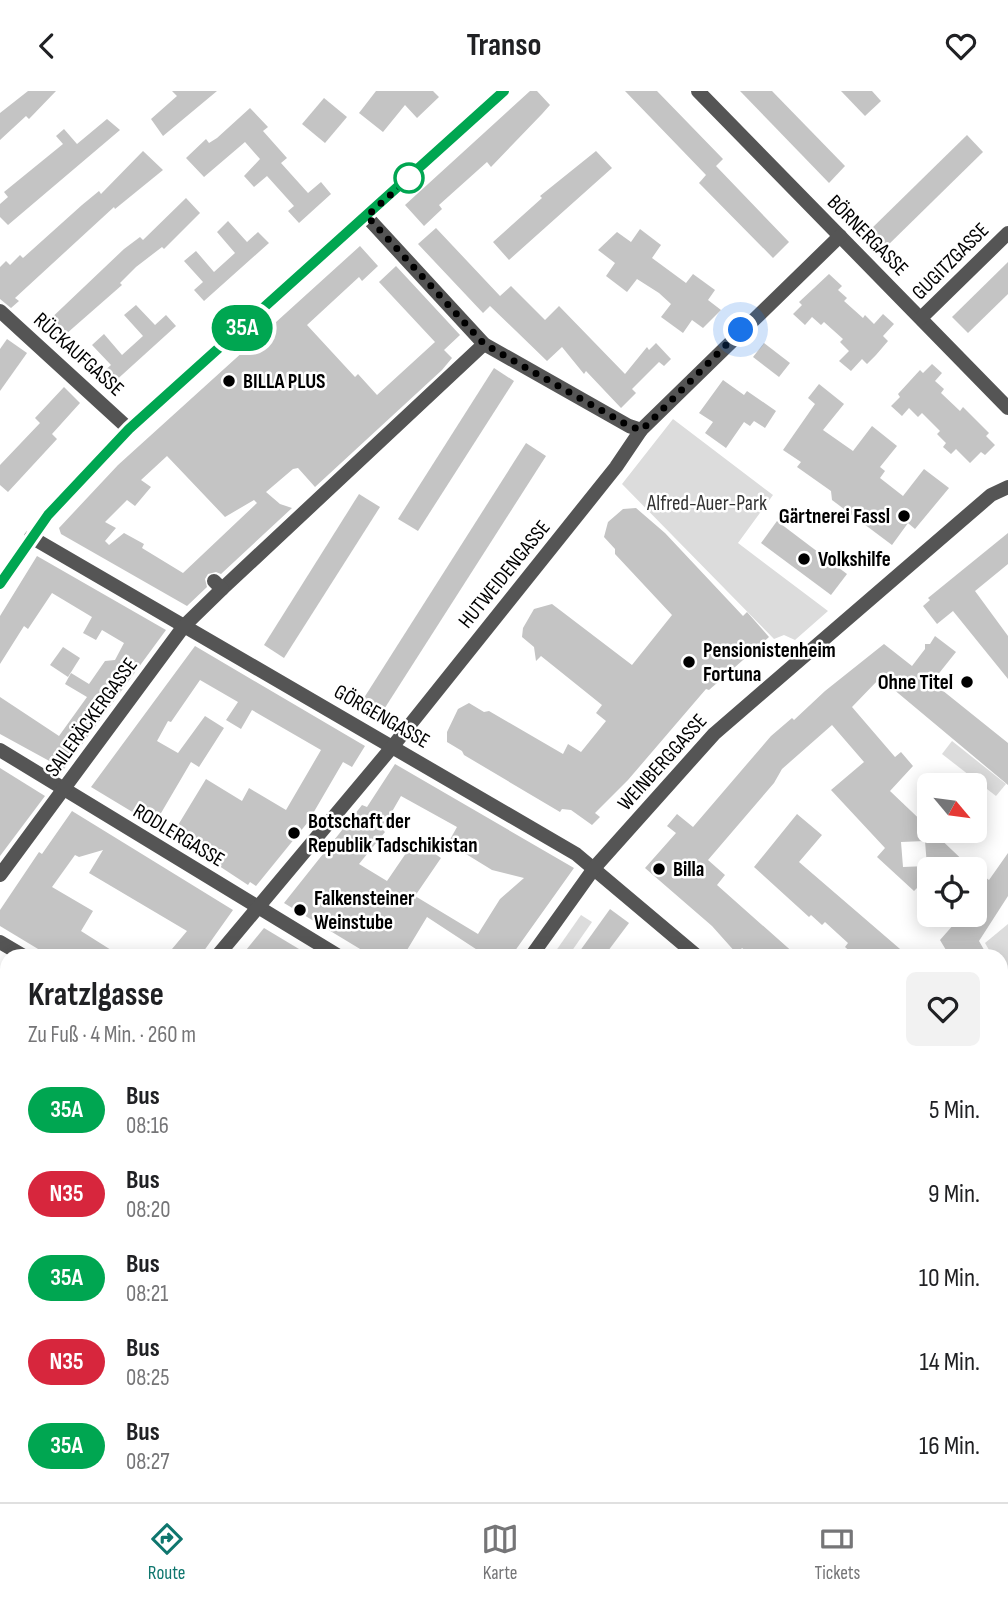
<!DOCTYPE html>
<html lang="de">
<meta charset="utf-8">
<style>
:root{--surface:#fff;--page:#f2f2f2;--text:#202124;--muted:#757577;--line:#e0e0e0;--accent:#0f766e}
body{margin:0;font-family:"Sofia Sans Condensed",sans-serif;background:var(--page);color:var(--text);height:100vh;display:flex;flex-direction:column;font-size:26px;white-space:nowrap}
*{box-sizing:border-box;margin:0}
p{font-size:23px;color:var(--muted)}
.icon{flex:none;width:38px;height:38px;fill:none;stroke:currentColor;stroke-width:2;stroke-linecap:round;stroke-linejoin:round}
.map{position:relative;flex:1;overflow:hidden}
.sheet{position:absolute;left:0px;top:858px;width:1008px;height:555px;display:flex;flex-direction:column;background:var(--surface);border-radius:21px 21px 0 0;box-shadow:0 4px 18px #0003}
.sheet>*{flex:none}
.badge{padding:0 14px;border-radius:23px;font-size:24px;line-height:46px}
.needle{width:46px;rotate:119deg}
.tools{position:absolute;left:917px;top:682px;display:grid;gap:14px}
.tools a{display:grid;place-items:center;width:70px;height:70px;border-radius:10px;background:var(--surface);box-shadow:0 4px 18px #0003;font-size:35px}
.you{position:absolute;width:35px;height:35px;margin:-18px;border:5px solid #fff;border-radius:50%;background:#1a73e8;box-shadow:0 0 0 10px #1a73e833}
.map>.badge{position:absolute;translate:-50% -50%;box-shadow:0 0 0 4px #fff}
.round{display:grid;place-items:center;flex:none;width:74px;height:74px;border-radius:10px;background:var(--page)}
.overview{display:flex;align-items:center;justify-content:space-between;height:119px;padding:0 28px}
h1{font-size:33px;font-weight:700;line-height:52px}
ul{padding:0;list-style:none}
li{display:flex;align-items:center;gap:21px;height:84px;padding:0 28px}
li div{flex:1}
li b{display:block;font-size:26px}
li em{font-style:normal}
li .badge{min-width:77px;font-weight:700;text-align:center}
header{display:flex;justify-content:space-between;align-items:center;height:91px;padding:0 28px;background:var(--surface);font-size:32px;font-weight:700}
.dock{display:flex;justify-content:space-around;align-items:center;height:98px;border-top:2px solid var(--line);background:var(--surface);font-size:19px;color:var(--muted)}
.dock a{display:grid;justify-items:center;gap:4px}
.dock .current{color:var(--accent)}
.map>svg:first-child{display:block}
</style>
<header><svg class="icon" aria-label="back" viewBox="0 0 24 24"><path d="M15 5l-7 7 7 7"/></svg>Transo<svg class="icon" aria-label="heart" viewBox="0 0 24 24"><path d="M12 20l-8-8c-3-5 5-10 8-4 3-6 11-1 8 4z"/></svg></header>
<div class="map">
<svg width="1008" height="1411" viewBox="0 0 1008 1411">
<rect width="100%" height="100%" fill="#fff"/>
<g fill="#dcdcdc">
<polygon points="673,328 773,404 738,452 828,520 795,549 784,544 774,548 622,393"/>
<polygon points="952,650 1006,693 996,705 942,663"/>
<polygon points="581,824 592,831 569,864 553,864"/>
<polygon points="1008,833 1008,893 1001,880 1001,864 992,864 985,852"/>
<polygon points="522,1405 777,1405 772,1411 517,1411"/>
</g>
<g fill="#c4c4c4" fill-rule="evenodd">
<polygon points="28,0 56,0 29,28 26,25 0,49 0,22"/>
<polygon points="172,0 217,0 163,45 151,28 177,5"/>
<polygon points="376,0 433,0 439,6 417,27 405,14 383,41 359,22"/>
<polygon points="530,0 537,0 550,14 542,23 491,76 487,71 439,114 442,118 424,135 405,114"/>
<polygon points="625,0 657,0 723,68 716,75 789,151 773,167 699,92 706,84"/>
<polygon points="740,0 772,0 845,75 829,92"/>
<polygon points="841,0 872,0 881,10 865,25"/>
<polygon points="324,7 347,26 325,52 302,33"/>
<polygon points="250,17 268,36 263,40 287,67 281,72 308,102 321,91 331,103 299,132 288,120 294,115 267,85 254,96 244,85 260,68 245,51 204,86 186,67 206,48 209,52 217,47"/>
<polygon points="107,28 120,39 8,134 0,126 0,113 8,106 4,101 63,53 56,45 64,38 77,53"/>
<polygon points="967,44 983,61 884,158 868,141"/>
<polygon points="143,60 163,79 115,118 114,116 15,207 19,210 11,217 0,208 0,176 6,170 10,174 20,164 23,167 82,114 99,100 101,103"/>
<polygon points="596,60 612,77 509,169 493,151 542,107 540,105"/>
<polygon points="186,107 200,122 164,158 162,156 136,176 120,192 122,194 58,250 44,234 124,158 140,146 143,149"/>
<polygon points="228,130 247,151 258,141 269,152 204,210 194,199 203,191 184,170 196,160 214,181 235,162 217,141"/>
<polygon points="436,137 500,205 511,195 545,229 559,215 625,283 647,256 649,259 656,252 671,268 664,275 659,271 632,298 636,302 621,317 586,280 584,283 562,256 547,270 490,215 483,222 418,153"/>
<polygon points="640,138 661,154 652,167 686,192 693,183 715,199 708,209 721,219 703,237 692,229 683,242 661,226 671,213 659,202 637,188 627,201 606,185 615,172 598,159 617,141 631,151"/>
<path d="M360 155 378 175 362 190 359 186 307 234 355 286 358 283 377 304 435 251 379 191 396 175 460 244 444 259 452 267 442 279 315 396 298 377 293 378 266 401 280 413 292 417 221 483 216 481 208 483 205 488 207 496 187 515 61 443 59 437 118 374ZM167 365 225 426 254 409 257 412 183 482 142 457 144 453 124 442 109 454 105 450 116 437 105 431 127 409 135 415 151 396 141 389Z"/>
<polygon points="1008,171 1008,203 968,242 952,226"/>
<polygon points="829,183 842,195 838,199 847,207 844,210 863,227 865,224 874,233 883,223 894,233 883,245 888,250 876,264 867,273 862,268 851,280 839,270 849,260 840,251 843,248 824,231 821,234 812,226 805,234 793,223 802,214 799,211"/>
<polygon points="136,214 155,234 166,224 176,235 112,293 102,282 111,274 92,254 104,243 122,264 143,245 124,224"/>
<polygon points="7,248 27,262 0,300 0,258"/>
<polygon points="764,252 790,272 779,286 753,266"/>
<polygon points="932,273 942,282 935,290 944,298 941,302 960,320 963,316 989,342 986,345 995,354 985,364 981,361 970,372 956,358 951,363 943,356 946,352 937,343 940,340 922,322 918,326 909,317 902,325 891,315 900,306 898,303 920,279 923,282"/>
<polygon points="494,277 514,290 418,440 398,428"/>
<polygon points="723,289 744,304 747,300 776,320 765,337 754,330 750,335 744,331 726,357 705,342 713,331 699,322"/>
<polygon points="819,293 844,313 823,339 853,360 872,335 897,355 880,376 885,380 880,387 903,405 924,378 949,397 915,438 908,432 892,454 832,409 831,400 797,376 801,371 783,359 815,313 808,307"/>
<polygon points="64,296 80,312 52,343 57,348 8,401 0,394 0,374 40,332 35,327"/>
<polygon points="526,352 546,365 381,623 362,610"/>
<polygon points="359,403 380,416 284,567 264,554"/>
<polygon points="636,417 665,442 743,525 747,521 769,546 709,599 706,598 628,689 595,722 600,726 592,734 571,719 562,718 560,721 464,664 462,660 447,651 447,641 458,618 469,612 484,621 489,620 563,663 568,653 581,661 606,630 596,622 602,614 541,565 536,570 534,556 522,546 523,537 534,518 552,513 632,574 672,524 615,463 615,458 604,446 608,431 623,418"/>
<polygon points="777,430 847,483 831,504 761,452"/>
<polygon points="1008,442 1008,473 975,500 1008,545 1008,588 953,520 937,533 923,515 930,509 928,507"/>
<polygon points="37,465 166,539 64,678 0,643 0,606 59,645 87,606 65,593 71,582 89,593 105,570 115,569 124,552 102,539 96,549 83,542 92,526 52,502 28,538 24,535 0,573 0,525"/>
<path d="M935 545 956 561 932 591 1008 652V694L880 587 852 616 895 666 901 661 913 675 890 700 973 779H929V797L923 791 914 800 877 766 885 757 831 699 864 671 832 634 782 678 774 692 708 769 725 784 717 794 796 864H751L742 857 737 863 712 835 645 777 676 742 667 735 677 723 693 736 771 645 792 627 794 629 825 600 884 553 912 575 925 558V553H930ZM925 750 927 775 903 776 901 751Z"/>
<polygon points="195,555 365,655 352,676 343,671 308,731 256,795 250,791 248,794 172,744 206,688 242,710 249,697 286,719 321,659 252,619 241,638 226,629 238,611 200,589 171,631 168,630 157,650 178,662 205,625 224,637 199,676 191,671 154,734 91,696"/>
<polygon points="63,556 80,567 68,586 50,574"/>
<path d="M395 673 574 777 512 864H485L427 826 404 864H370L284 812 362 714 367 716ZM401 705 457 736 448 752 492 779 524 787 500 808 478 843 415 805 441 767 415 749 387 790 359 773 385 741 382 738Z"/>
<polygon points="0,677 45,705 0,765"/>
<polygon points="72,720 233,819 201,864 167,864 187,840 89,782 103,759 79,766 75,764 52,796 93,820 81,840 119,864 48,864 0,835 0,819 39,761 42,763"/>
<polygon points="797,723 822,744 799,771 907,864 854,864 845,856 848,852 837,842 825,831 822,834 811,824 809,826 754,776"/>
<polygon points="1008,762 1008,805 979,850 987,864 949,864 940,849 962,824 975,824 975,779 989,789"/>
<polygon points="610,818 629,832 605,864 577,864"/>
<polygon points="264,837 309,864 242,864"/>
</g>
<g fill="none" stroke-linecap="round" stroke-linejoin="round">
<g stroke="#555" stroke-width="14">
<polyline points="698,0 1008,317"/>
<polyline points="367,126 484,253 629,335 641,339"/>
<polyline points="0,220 129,338"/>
<polyline points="921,227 1008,142"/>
<polyline points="31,446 576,763 696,864"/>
<polyline points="222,498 484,253"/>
<polyline points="0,659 337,864"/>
<polyline points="0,784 184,535 222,498 214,490"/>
<polyline points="0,851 22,864"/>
<polyline points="218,864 393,655 616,376 641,339 840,145"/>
<polyline points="532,864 595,776 714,643 991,404 1008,396"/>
<polyline points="1001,1038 1008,1035"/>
<polyline points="0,1075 7,1079"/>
<polyline points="0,1138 7,1129"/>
<polyline points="0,1346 7,1350"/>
<polyline points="94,1405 103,1411"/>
<polyline points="460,1405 466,1411"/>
<polyline points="886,1405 895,1411"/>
<polyline points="142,1411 146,1405"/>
<polyline points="489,1411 494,1405"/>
</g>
<polyline stroke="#222" stroke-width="14" points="0,493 48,424 129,338 504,0"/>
</g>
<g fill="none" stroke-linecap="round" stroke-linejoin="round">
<defs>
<polyline id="line" points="0,493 48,424 129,338 504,0"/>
</defs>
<use href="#line" stroke="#fff" stroke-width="16"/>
<use href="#line" stroke="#00a651" stroke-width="10"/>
<polyline stroke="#000" stroke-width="7" stroke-dasharray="0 12.6" points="409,87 367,125 484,253 629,335 641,339 648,333 741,239"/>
</g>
<circle fill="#fff" stroke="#00a651" stroke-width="3.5" cx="409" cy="87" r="14"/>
<g fill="#000" stroke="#fff" stroke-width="2.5">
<circle cx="229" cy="290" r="7"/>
<circle cx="904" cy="425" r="7"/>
<circle cx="804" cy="468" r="7"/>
<circle cx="689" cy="571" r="7"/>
<circle cx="967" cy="591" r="7"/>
<circle cx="294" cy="742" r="7"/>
<circle cx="659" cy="778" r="7"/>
<circle cx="300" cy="819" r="7"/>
</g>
<g text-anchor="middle" stroke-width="5" stroke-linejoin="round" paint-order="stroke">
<g font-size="21" fill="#000" stroke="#fff">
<text transform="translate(868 144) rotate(45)" y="7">BÖRNERGASSE</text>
<text transform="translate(950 170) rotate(-45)" y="7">GUGITZGASSE</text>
<text transform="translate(79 263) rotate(42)" y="7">RÜCKAUFGASSE</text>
<text transform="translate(504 483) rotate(-51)" y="7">HUTWEIDENGASSE</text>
<text transform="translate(382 625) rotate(30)" y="7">GÖRGENGASSE</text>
<text transform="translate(91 626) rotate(-54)" y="7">SAILERÄCKERGASSE</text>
<text transform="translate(662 671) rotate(-48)" y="7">WEINBERGGASSE</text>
<text transform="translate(179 744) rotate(31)" y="7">RODLERGASSE</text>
</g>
<g font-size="21" font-weight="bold" fill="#000" stroke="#fff" text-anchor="start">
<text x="243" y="297">BILLA PLUS</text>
<text x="890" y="432" text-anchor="end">Gärtnerei Fassl</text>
<text x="818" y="475">Volkshilfe</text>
<text x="703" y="566">Pensionistenheim<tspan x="703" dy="24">Fortuna</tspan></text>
<text x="953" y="598" text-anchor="end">Ohne Titel</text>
<text x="308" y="737">Botschaft der<tspan x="308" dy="24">Republik Tadschikistan</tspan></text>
<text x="673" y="785">Billa</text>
<text x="314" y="814">Falkensteiner<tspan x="314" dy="24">Weinstube</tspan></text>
</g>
<g font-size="21" fill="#333" stroke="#fff">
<text x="707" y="419">Alfred-Auer-Park</text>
</g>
</g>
</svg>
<div class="tools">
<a><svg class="needle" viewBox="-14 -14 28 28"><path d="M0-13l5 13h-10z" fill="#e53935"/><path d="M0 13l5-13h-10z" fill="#757577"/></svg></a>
<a><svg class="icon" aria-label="locate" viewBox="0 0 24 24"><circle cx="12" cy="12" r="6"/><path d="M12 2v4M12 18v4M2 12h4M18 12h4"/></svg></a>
</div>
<div class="you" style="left:741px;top:239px"></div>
<b class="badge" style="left:242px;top:237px;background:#00a651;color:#fff">35A</b>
<section class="sheet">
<div class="overview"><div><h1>Kratzlgasse</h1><p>Zu Fuß · 4 Min. · 260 m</p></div><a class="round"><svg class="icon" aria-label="heart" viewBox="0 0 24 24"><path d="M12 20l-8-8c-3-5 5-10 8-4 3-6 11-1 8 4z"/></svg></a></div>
<ul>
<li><span class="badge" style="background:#00a651;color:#fff">35A</span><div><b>Bus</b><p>08:16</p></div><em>5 Min.</em></li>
<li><span class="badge" style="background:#d7263d;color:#fff">N35</span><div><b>Bus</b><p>08:20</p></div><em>9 Min.</em></li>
<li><span class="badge" style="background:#00a651;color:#fff">35A</span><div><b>Bus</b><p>08:21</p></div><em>10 Min.</em></li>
<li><span class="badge" style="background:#d7263d;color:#fff">N35</span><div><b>Bus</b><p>08:25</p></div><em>14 Min.</em></li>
<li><span class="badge" style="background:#00a651;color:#fff">35A</span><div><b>Bus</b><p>08:27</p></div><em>16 Min.</em></li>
</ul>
</section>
</div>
<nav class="dock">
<a class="current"><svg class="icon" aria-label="directions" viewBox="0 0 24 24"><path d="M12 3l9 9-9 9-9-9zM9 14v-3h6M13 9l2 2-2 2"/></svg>Route</a>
<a><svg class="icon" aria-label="map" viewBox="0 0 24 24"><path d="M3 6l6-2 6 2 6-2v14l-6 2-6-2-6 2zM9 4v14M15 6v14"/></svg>Karte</a>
<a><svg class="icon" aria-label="tickets" viewBox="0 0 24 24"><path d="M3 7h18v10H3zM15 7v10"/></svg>Tickets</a>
</nav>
